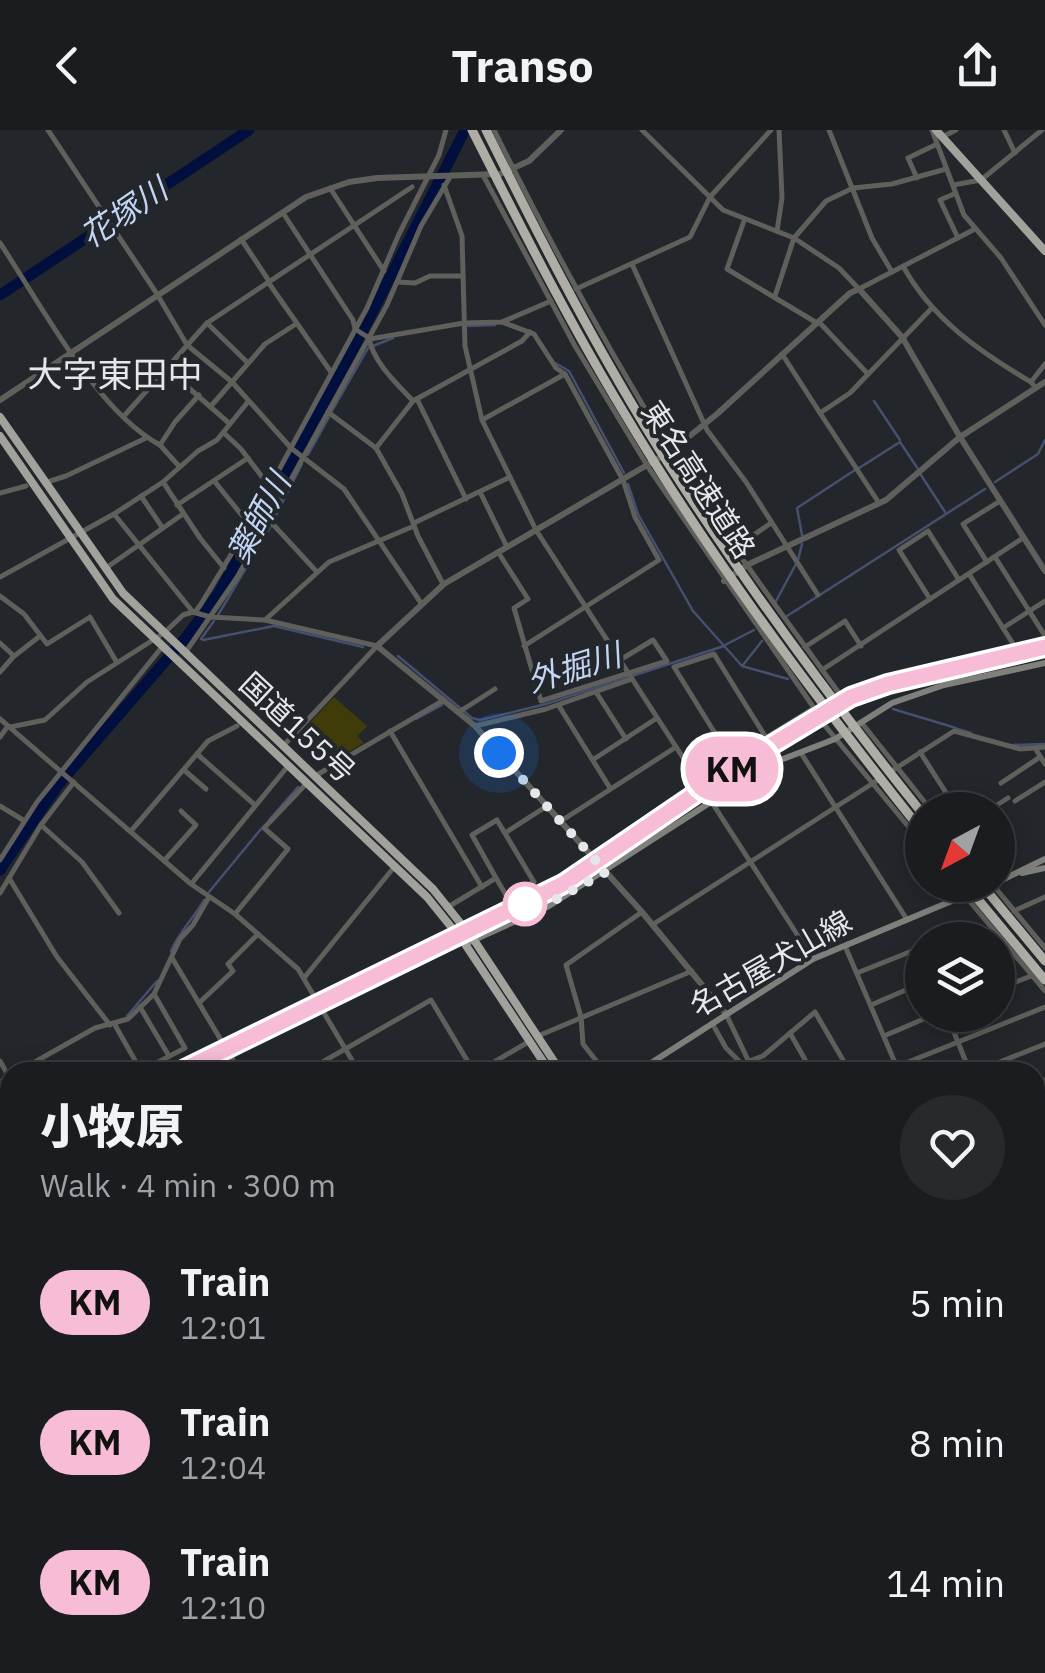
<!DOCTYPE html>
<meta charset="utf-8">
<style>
:root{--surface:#1a1c20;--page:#27292d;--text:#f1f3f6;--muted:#9fa1a5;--line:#383a3e}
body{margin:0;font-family:"IBM Plex Sans","Noto Sans JP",sans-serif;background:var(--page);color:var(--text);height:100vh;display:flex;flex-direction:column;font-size:38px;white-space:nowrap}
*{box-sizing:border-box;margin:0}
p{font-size:32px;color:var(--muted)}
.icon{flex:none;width:55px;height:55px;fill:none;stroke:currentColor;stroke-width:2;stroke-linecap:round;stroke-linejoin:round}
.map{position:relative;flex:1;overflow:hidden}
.panel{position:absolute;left:0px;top:932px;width:1045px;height:612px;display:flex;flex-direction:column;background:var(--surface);border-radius:30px 30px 0 0;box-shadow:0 5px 25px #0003,0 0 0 2px var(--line)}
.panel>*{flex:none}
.badge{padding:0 20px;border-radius:32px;font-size:35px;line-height:65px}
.needle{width:65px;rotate:221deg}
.tools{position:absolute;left:905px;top:662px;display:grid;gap:20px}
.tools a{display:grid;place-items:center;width:110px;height:110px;border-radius:50%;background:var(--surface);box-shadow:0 5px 25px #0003,0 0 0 2px var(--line);font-size:50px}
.you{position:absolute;width:50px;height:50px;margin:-25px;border:8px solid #fff;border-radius:50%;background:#1a73e8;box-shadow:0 0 0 15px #1a73e833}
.map>.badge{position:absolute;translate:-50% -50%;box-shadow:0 0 0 5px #fff}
.round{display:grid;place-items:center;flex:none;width:105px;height:105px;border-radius:52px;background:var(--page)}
.overview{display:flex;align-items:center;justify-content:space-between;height:170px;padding:0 40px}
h1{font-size:48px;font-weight:800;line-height:75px}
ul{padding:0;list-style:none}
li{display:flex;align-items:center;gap:30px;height:140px;padding:0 40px}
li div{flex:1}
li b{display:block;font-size:38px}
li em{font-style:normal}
li .badge{min-width:110px;font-weight:700;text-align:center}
header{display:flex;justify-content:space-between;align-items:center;height:130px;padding:0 40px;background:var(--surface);font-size:45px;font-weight:800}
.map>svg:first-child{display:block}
</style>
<header><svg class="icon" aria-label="back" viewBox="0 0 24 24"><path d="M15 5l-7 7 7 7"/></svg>Transo<svg class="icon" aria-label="share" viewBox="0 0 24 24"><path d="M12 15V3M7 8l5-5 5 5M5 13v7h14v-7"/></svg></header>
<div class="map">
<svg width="1045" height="1543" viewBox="0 0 1045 1543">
<rect width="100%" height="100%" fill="#23262a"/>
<polygon fill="#3f3c0a" points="334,567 367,596 357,606 364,613 341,626 308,595"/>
<polygon fill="#000f3d" stroke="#455071" stroke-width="2.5" points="0,1265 10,1266 10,1350 0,1342"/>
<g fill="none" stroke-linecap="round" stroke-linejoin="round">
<g stroke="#455071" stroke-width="2.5">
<polyline points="468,196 495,195"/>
<polyline points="373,216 393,208"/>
<polyline points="555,233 569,241 624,343"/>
<polyline points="874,271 900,310"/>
<polyline points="332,281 368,218"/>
<polyline points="308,325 329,287"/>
<polyline points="859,338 900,312 918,339"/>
<polyline points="921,345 945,382"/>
<polyline points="995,352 1038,324 1045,310"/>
<polyline points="628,354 638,384 693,481 742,536 788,549"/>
<polyline points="274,389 302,334"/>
<polyline points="802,405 797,378 855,340"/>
<polyline points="798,430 802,414"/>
<polyline points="776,471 796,434"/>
<polyline points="218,485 271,396"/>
<polyline points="787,486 985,359"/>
<polyline points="187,506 192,507"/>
<polyline points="201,509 214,491"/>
<polyline points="203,510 274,496 363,517"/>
<polyline points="725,515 754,500"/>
<polyline points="398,526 472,588 480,590 546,574 724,516"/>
<polyline points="743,535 762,511"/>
<polyline points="893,579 956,598"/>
<polyline points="416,589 442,575"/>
<polyline points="958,599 971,603"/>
<polyline points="1013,615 1045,614"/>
<polyline points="270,689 298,657"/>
<polyline points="209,762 261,699"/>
<path d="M171 821C179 802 194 788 204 770"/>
<polyline points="127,886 157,851"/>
<polyline points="1035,1227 1045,1223"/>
<polyline points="0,1254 10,1255"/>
</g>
<g stroke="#000f3d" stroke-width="11">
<polyline points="0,165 249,0"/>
<polyline points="0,740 58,655 187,506 219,463 357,212 465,0"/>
</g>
<g stroke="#5f5f5c" stroke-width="5">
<polyline points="48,0 157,164 187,215 232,252 291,318 344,359 421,473"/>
<path d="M494 0C548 109 606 216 670 320 724 407 785 488 844 570"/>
<polyline points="642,0 723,80 794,108 839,138 859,159 975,99"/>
<polyline points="829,0 872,108 892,142"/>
<polyline points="932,0 964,85 1001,128 1045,195"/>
<polyline points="1004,0 1015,23"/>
<polyline points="942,7 956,0"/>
<polyline points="484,47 575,216 648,337 814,578 698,650"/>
<polyline points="917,48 908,28 935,15"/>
<polyline points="444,55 462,106 465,216 482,290 536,400 813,829"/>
<polyline points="953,55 981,50 1042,0"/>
<polyline points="330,58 384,141"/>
<polyline points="954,64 940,70 958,108"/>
<path d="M283 83 353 190 355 199 369 208C373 232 397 254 413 271"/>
<polyline points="744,91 727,139 817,193"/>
<polyline points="777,101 782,68 779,0"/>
<polyline points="241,109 269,151"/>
<path d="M0 113C41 174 96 281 160 315L175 292 199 265"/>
<polyline points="632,134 707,300 746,352 818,465"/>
<path d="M903 136C932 189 980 222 1031 252L1035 257"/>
<polyline points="268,152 331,242"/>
<polyline points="398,152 415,153 430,146 463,146"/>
<polyline points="576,159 690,107 710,67 771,0"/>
<polyline points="775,166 794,108 826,71 853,58 892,54 946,39"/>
<polyline points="502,192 534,204 556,238 565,244"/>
<polyline points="819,192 868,244"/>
<polyline points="207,193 248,233"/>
<polyline points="370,209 464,193 502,192 551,171"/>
<polyline points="782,224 820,283 850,263 932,178"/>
<polyline points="166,238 230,294"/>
<polyline points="1031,252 1045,234"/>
<polyline points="417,269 466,369"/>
<polyline points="211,276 265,214 296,194"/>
<polyline points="328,282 376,318 402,364 418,406 443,454"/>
<polyline points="820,283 879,373"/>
<polyline points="124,286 207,193 412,57"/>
<polyline points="482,290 565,244 623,350 635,387 659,430 524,516"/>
<polyline points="224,303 241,319 269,356"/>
<polyline points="160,315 178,335"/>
<polyline points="376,318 413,271 522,211 530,202"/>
<polyline points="163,352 200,408 224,438"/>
<polyline points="215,352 249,394"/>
<polyline points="44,353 66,346 146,308"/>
<polyline points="480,362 507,417"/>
<polyline points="0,363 26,356"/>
<polyline points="141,366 162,397"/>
<polyline points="177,375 248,328"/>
<polyline points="114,384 193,482 210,487 265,490 377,516"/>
<polyline points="269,390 317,442"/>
<polyline points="414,393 510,347"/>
<polyline points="735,418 771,393"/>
<polyline points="498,422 528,469 514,478 541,571 667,531 653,510 620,530"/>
<polyline points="995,427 1045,506"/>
<polyline points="987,432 963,394 1000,371"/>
<polyline points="106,438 183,384"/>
<polyline points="969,444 1015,517"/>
<polyline points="0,447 114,384 163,352 198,321 217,310 247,273"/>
<polyline points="0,466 24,484 47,514 90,487 116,531"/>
<polyline points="930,469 899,420 928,401 959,450"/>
<polyline points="265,490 329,432 414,396"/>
<polyline points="1003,498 1045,471"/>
<polyline points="0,513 14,526"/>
<polyline points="805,517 845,491 861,516"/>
<polyline points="185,523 238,446 387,175 421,96 450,47"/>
<polyline points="822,540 1023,408"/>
<polyline points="0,542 13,527 40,506"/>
<polyline points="596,562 626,609"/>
<polyline points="559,576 610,658"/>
<polyline points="812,580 922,713"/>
<polyline points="459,582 495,559"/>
<polyline points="0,589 191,754 235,784 298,839 359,942"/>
<polyline points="861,592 931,680"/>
<polyline points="475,596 546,579 632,549"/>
<polyline points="10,597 45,590 87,552 164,503 183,485 196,481 201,474 249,395 367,178 399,104 439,25 446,0"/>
<polyline points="390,601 482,757"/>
<polyline points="0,607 8,596"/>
<polyline points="283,616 377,516"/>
<polyline points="1035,618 1045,634"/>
<polyline points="920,622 957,680"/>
<polyline points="801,623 906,788"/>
<polyline points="197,624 255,675"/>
<polyline points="594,629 657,588"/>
<polyline points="731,629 674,537 714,524 765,606"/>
<polyline points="184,640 206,659"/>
<polyline points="890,642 954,601 1020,619 1045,617"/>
<polyline points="315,646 444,570"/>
<polyline points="1001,653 1040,627"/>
<polyline points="1015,671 1045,652"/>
<polyline points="0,676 23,690"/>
<polyline points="989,680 1008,668"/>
<polyline points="561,691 676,617"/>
<polyline points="41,695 82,732 119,783"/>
<polyline points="131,701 208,611 237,596"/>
<polyline points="505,703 547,676"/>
<polyline points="0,730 37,672 162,517"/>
<polyline points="164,731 196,695 181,681"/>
<polyline points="9,748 57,827 110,895"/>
<polyline points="192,753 288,636"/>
<polyline points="956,755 1045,861"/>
<polyline points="993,755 1045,818"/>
<polyline points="0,763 41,695 74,652"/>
<polyline points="448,777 496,748 472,705 497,690 534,752 506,765 496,748"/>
<polyline points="1014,781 1045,767"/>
<polyline points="235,784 288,719 264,698 306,654"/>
<polyline points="652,795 881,648"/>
<polyline points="938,810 961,801 965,810"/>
<polyline points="845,816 899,942"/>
<polyline points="172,828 240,942"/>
<polyline points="857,843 922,817"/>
<polyline points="304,848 395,736"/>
<polyline points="998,859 1031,846"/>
<polyline points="199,873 233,841 228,834 258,804"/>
<polyline points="871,875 922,853"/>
<polyline points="140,877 169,926"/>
<polyline points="726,884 749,932"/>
<polyline points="947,885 970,942"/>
<polyline points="712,893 726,918 743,935 750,934 753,942"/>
<polyline points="115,895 141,941 185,918 154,864"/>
<polyline points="790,903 812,942"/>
<polyline points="538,906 692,841"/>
<polyline points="884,906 933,885"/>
<polyline points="0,931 9,947"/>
<polyline points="749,931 763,926 815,882 850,942"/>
<polyline points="896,937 1045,877"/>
<polyline points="17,942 95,898 128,889 154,864 180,809 193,795 209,767"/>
<polyline points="305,942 431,870 474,942"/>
<polyline points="477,942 530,911"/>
<polyline points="605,942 583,914 581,887 566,835 642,782"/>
<polyline points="975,942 1045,914"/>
<polyline points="0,952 10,947"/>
<polyline points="1039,952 1045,966"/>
<polyline points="1035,954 1045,950"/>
<polyline points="1035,991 1045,987"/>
<polyline points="1035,1027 1045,1022"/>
<polyline points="1035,1064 1045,1088"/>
<polyline points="0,1249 10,1250"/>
<polyline points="1035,1304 1045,1300"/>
<polyline points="1035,1329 1045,1353"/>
<polyline points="0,1347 10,1355"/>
<polyline points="1035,1366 1045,1362"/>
<polyline points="0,1396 10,1384"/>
<polyline points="0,1531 16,1543"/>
<polyline points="97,1535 107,1543"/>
<polyline points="339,1535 349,1536 348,1543"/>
<polyline points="507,1535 512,1543"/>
<polyline points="736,1535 740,1543"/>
<polyline points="852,1535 856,1543"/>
<polyline points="950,1535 957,1543"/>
<polyline points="363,1543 364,1535"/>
<polyline points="576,1543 590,1535"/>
<polyline points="981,1543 989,1535"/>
</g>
<g stroke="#5f5f5c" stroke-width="6">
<polyline points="0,270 306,67 349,52 377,48 500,44 529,31 561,0"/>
<polyline points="724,451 747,435 886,370 960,307 1045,252"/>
<polyline points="726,884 642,782 475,596 377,516 444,454 671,321 717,284 850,163 859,159 902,207 960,307 1045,441"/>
<polyline points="0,1103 10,1119"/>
<polyline points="1035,1412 1045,1408"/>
<polyline points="421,1535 433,1543"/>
<polyline points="71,1543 77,1535"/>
<polyline points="802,1543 816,1535"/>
</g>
<g stroke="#7f7f7b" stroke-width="6">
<polyline points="1022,743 1045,738"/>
<polyline points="998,752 1045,729"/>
<polyline points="465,814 549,776 770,634 835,609 892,573 944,555 1045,533"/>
<polyline points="637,942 813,829 990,755"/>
<polyline points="0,1186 10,1183"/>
</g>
<g stroke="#a2a29c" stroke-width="8">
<polyline points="936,0 1045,121"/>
<polyline points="0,287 123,463 433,759 474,810 561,942"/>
<polyline points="0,306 113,469 427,767 465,814 550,942"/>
<polyline points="1035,1473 1045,1486"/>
<polyline points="1035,1485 1045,1498"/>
</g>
<g stroke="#acaeb1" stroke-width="2.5" stroke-dasharray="15 8" stroke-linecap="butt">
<polyline points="179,942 563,754 732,639 851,567 888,554 1045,517"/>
<polyline points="0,1034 10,1029"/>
</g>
<g stroke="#aeaea7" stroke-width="9">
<path d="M472 0C520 95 568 190 623 281 711 429 815 567 922 701"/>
<path d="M486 0C542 113 600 226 668 333 746 455 832 571 922 683"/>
<polyline points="966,755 1045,850"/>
<polyline points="982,755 1045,831"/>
</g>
</g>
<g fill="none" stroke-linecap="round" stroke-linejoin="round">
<defs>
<polyline id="line" points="179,942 563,754 732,639 851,567 888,554 1045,517"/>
</defs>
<use href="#line" stroke="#fff" stroke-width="22"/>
<use href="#line" stroke="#f7bdd7" stroke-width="15"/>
<polyline stroke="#e5e7ea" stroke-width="10" stroke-dasharray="0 18" points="499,623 606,742 522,788 525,774"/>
</g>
<circle fill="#fff" stroke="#f7bdd7" stroke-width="5" cx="525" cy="774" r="20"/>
<g text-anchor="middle" stroke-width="8" stroke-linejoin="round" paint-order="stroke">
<g font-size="30" fill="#e5e7ea" stroke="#23262a">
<text transform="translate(698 350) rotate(57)" y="10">東名高速道路</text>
<text transform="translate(297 598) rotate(43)" y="10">国道155号</text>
<text transform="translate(771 834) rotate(-30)" y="10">名古屋犬山線</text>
</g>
<g font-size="32" font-style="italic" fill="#c3d5f5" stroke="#23262a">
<text transform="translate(124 83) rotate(-34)" y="11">花塚川</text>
<text transform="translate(259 388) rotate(-62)" y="11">薬師川</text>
<text transform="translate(574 538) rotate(-17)" y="11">外掘川</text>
</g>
<g font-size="35" fill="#e5e7ea" stroke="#23262a">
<text x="115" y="257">大字東田中</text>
</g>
</g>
</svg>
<div class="tools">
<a><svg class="needle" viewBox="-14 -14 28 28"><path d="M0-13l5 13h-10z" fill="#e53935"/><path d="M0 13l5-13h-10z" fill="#9fa1a5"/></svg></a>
<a><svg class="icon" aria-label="layers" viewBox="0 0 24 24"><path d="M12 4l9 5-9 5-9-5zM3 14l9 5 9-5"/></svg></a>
</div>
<div class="you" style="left:499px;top:623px"></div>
<b class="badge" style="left:732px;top:639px;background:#f7bdd7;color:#111">KM</b>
<section class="panel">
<div class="overview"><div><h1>小牧原</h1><p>Walk · 4 min · 300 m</p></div><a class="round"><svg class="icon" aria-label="heart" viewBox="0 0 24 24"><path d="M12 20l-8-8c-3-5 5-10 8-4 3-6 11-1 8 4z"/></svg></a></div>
<ul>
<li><span class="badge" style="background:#f7bdd7;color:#111">KM</span><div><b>Train</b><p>12:01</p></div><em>5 min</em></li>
<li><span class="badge" style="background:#f7bdd7;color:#111">KM</span><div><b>Train</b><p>12:04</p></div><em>8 min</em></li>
<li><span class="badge" style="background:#f7bdd7;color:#111">KM</span><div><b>Train</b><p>12:10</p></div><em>14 min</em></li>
</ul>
</section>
</div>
